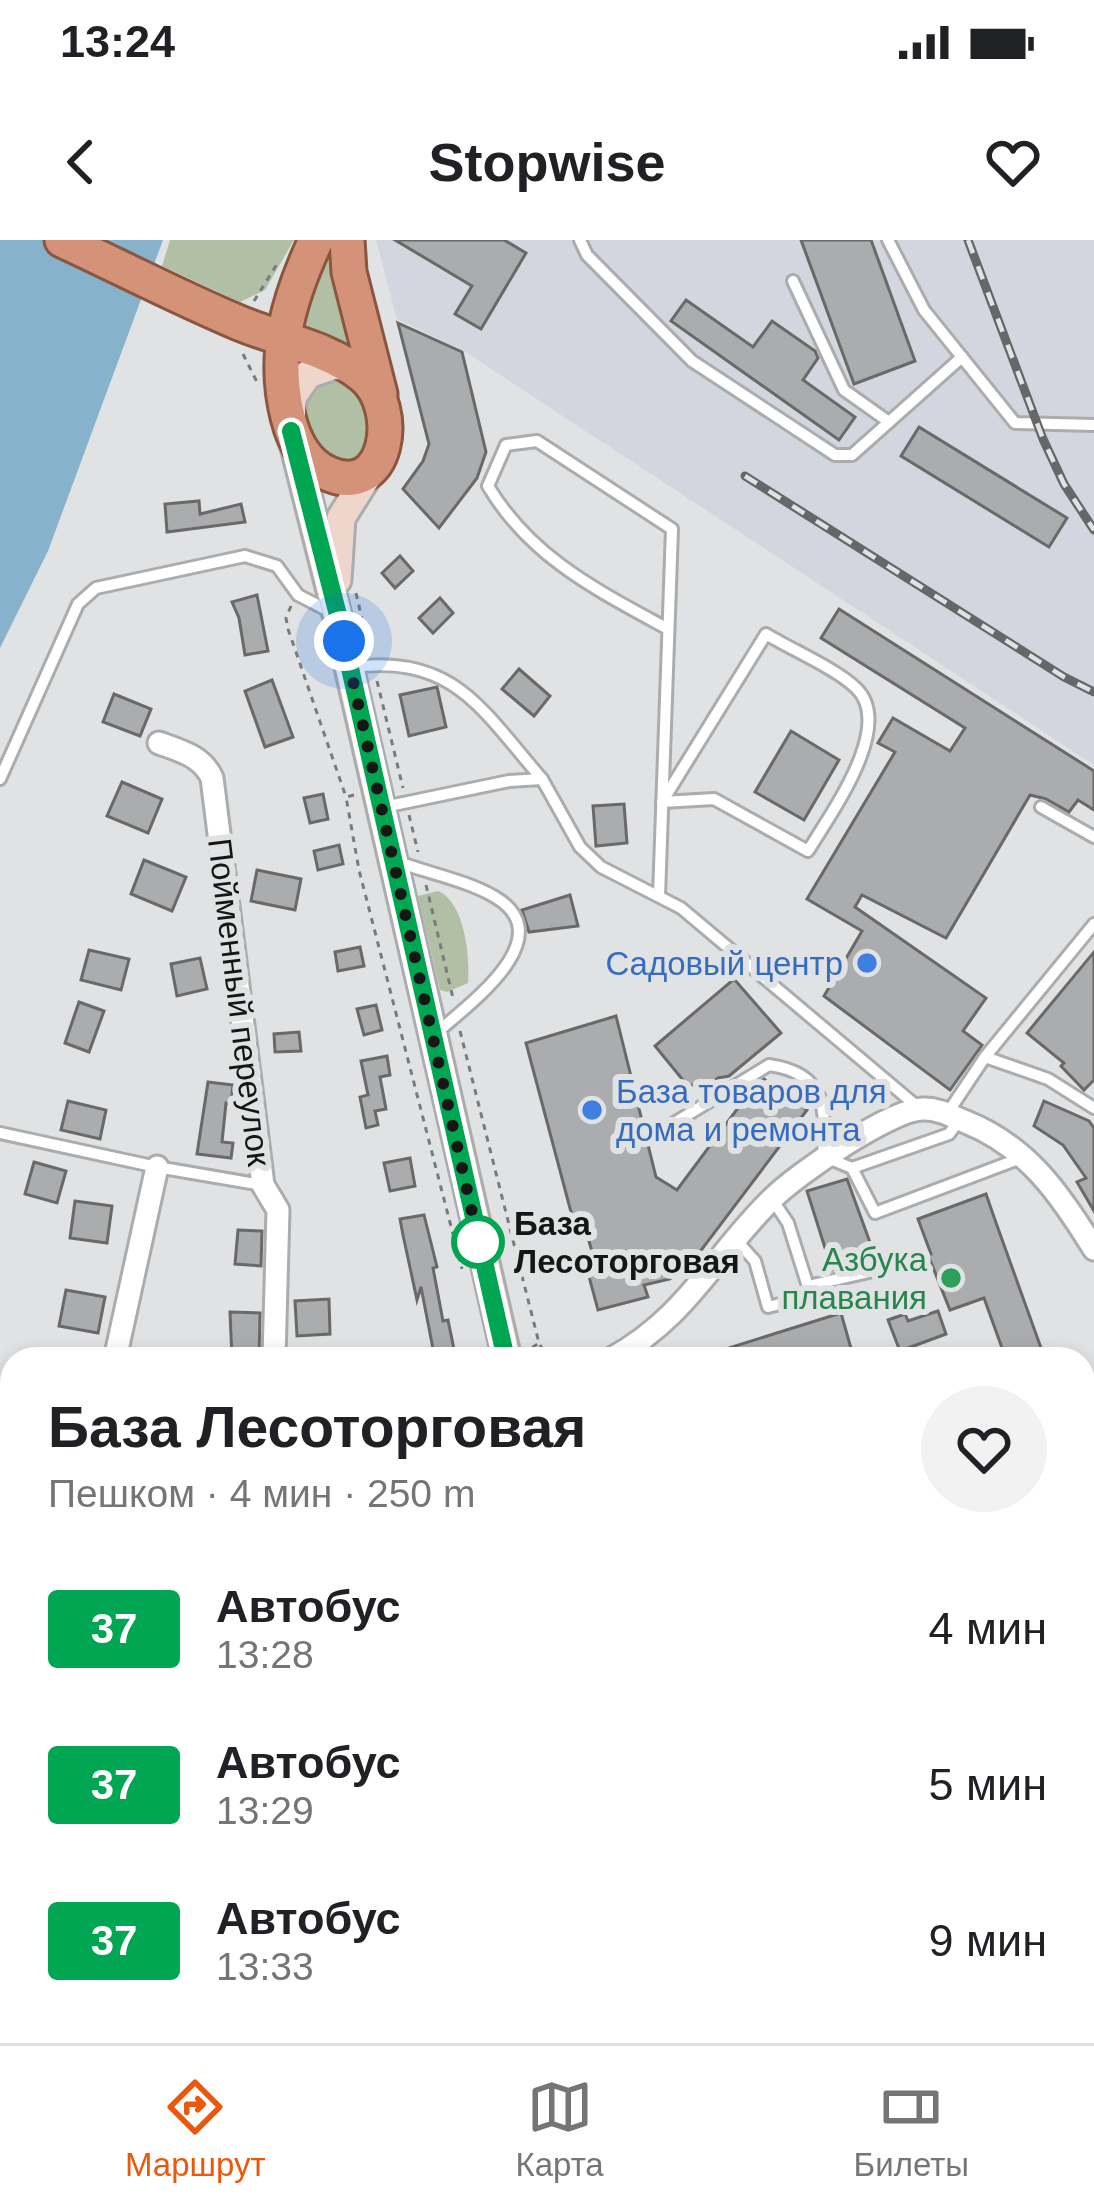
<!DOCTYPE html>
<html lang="ru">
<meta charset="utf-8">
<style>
:root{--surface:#fff;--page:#f2f2f2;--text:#202124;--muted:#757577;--line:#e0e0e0;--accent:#ea580c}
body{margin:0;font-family:Arial,sans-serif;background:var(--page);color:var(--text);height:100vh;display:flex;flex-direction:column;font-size:45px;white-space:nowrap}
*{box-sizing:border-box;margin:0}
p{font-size:39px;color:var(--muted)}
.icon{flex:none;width:66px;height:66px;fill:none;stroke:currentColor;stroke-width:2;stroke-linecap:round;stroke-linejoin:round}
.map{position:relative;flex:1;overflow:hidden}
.details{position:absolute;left:0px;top:1107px;width:1095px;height:696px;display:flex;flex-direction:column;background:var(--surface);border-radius:36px 36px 0 0;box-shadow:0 6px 18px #0003}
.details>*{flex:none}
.badge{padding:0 24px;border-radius:9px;font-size:42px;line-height:78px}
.you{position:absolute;width:60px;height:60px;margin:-30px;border:9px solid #fff;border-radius:50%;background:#1a73e8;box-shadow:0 0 0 18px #1a73e833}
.map>.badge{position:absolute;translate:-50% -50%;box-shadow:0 0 0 6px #fff}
.round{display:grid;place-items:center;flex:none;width:126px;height:126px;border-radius:63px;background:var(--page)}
.overview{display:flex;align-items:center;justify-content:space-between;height:204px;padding:0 48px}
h1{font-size:57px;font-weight:800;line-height:90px}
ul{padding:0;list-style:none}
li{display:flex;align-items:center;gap:36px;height:156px;padding:0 48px}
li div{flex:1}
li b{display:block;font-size:45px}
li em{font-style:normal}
li .badge{min-width:132px;font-weight:700;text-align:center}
.status{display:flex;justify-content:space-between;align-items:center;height:84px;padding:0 60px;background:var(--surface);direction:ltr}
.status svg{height:33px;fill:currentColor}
header{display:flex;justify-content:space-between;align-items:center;height:156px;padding:0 48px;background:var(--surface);font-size:54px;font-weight:800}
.tabs{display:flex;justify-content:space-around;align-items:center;height:168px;border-top:3px solid var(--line);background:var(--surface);font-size:33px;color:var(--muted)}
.tabs a{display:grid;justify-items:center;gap:6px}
.tabs .selected{color:var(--accent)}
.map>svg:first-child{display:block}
</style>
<div class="status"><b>13:24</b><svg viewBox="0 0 49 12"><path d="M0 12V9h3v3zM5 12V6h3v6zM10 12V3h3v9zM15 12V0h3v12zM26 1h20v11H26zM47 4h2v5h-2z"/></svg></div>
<header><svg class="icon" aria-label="back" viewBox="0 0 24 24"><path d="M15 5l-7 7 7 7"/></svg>Stopwise<svg class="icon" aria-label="heart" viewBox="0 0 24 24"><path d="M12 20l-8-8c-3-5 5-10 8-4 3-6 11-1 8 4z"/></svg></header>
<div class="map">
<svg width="1094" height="1803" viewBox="0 0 1094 1803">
<rect width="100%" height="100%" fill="#e1e2e3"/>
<polygon fill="#d3d6de" points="376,0 1094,0 1094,525 464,111 397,79"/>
<g fill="#b1bfa5">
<polygon points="170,0 294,0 265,50 240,62 162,26"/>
<polygon points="333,9 355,116 302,88 300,81 328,11"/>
<path d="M336 138 350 141 362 149 373 206 352 226 329 224 303 190C305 163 309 147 336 138Z"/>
<path d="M438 651C465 662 470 718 468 743L447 752 440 750 418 656Z"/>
</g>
<polygon fill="#86b2cb" points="0,0 163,0 48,311 0,408"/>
<g fill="#abacad" stroke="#69696a" stroke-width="3">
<polygon points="395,0 504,0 526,13 481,89 455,74 472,46"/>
<polygon points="801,0 871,0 915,121 854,144"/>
<polygon points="686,60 753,107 772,81 815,111 818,118 803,140 855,177 839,200 671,81"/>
<polygon points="398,83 462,112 486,212 477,238 439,288 403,249 423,221 429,204"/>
<polygon points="919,187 1067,278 1049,307 901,216"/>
<polygon points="199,261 200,274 241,264 245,282 167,292 165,264"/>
<polygon points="400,316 413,331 395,348 382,333"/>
<polygon points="257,355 268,411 245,415 239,378 232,362"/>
<polygon points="440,358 453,373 433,393 419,378"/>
<polygon points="839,369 1094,531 1094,570 1078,560 1069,572 1046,559 1030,555 946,698 862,655 855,667 986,758 963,791 982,805 950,850 824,756 862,691 807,659 895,512 878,503 893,478 950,511 965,488 821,398"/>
<polygon points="519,429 550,456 534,476 502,449"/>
<polygon points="272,440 293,497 265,507 245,451"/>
<polygon points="437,447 446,487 409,496 400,455"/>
<polygon points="114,454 151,469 140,496 103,482"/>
<polygon points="791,491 839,520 804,580 755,552"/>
<polygon points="122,542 162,559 148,593 107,576"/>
<polygon points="323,554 328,579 310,583 304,558"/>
<polygon points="624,564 627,603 596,606 593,566"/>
<polygon points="339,605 343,624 318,630 314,611"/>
<polygon points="144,620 186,637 172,671 131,654"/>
<polygon points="257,630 301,639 295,670 251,661"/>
<polygon points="570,655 578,686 529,692 522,670"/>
<polygon points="360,707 364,726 338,731 335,712"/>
<polygon points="89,710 129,719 121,750 81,740"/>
<polygon points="1094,712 1094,840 1084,850 1061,826 1064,823 1027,793"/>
<polygon points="200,718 207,749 177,756 171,724"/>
<polygon points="734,739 781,793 729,836 718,838 708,846 687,845 655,806"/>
<polygon points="79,762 104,771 89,812 65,803"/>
<polygon points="376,765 382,790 364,795 357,769"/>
<polygon points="616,776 656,937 677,950 755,845 764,839 807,870 693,1021 688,1019 670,1039 644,1045 648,1057 598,1070 584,1018 593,1015 584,984 575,987 526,803"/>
<polygon points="299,792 301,811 275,812 274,794"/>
<polygon points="387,816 390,835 380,837 386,869 375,871 378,885 366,888 360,857 368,855 361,821"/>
<polygon points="208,842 233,845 231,864 226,863 222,902 233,903 231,918 197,914"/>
<polygon points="68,861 106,870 100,899 61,890"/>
<polygon points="1044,861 1089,881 1094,888 1094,971 1077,942 1086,938 1063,905 1034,886"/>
<polygon points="410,918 415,946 390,951 384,923"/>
<polygon points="34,922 66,931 57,963 25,954"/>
<polygon points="847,939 876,1019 832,1030 807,951"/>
<polygon points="986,954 995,980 1045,1119 1006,1119 984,1058 950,1070 928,1015 931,1014 918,979"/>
<polygon points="75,961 112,966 107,1003 70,998"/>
<polygon points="424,975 437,1027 433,1028 443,1081 448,1080 456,1119 435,1119 421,1047 417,1060 403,995 400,979"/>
<polygon points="238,990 262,991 261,1026 235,1024"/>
<polygon points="66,1050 105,1057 98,1093 59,1086"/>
<polygon points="329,1059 330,1094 297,1096 295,1061"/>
<polygon points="938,1071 946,1094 900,1111 888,1080 905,1074 908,1081"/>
<polygon points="230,1072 260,1073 259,1119 232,1119"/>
<polygon points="841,1073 854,1119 703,1119 703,1116"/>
</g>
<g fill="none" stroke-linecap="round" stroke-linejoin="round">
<defs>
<g id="service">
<polyline points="580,0 587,15 692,121 835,215 852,215 962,117"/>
<polyline points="888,0 924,70 1015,183 1094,185"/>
<polyline points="793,41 844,150 889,182"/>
<path d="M766 394C792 410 835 428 856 448 896 486 829 576 808 611L714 559 662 562Z"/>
<path d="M352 427C454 414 482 470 542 539"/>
<polyline points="0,539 78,364 96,348 245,316 277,326 298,355 329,371"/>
<polyline points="384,567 509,541 542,539 580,607 601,627 681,668 919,868"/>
<polyline points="1041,567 1094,597"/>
<path d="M396 621C427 633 466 640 495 657 564 698 465 767 434 795"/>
<path d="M659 656C663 534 667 412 672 289L537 201 506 205 488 246C531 318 597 350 668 389"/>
<polyline points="985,817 1048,839 1094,868"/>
<polyline points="947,874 985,817 1094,684"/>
<path d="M666 888 769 825C827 833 826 869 823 916L852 928 875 973 1021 918"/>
<polyline points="0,893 157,927 262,945"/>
<polyline points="852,928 949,894 960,879"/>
<polyline points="737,1001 755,1021 768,1067 811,1056 788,983 772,959"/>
<polyline points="808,1046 912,1022"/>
<polyline points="1094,1431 1090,1449 1094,1460"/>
</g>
<g id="minor">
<path d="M159 503C181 511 202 516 212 538L263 945 278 970 274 1119"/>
<polyline points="115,1119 157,927"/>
<path d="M611 1119C688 1077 714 1015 773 958 797 934 890 870 922 869 937 868 952 876 966 882 1028 907 1060 954 1094 1009"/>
<polyline points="0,1468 12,1466"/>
<polyline points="0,1716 12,1714"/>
<polyline points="80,1791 82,1803"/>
</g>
<g id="secondary">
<polyline points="352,128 335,125 308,134 292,157 291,191 337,375 507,1119"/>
<polyline points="337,340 341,278 373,227"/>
<polyline points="735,1791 742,1803"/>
</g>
<g id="trunk">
<path d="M62 0C120 27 178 57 237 82 276 99 330 108 363 136 402 168 388 259 329 234 305 224 294 201 288 177 272 113 289 58 316 0"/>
<polyline points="347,0 349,32 380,154"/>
</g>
</defs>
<use href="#service" stroke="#abacad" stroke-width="16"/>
<use href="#minor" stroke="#abacad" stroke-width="27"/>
<use href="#secondary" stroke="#abacad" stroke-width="33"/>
<use href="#trunk" stroke="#8b5640" stroke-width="39"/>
<g stroke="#7a7b7c" stroke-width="3" stroke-dasharray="6 6" stroke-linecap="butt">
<polyline points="254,61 277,24"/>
<polyline points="243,114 257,142"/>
<polyline points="356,353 370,414"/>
<polyline points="291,366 286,378 288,389 346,557"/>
<polyline points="377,441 403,548"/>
<polyline points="354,555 346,557 359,630 462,1029"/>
<polyline points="409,575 418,612"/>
<polyline points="426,645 453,758"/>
<polyline points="460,791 539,1103 530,1109"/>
<polyline points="540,1105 548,1119"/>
<polyline points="762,1791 771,1803"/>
</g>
<use href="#service" stroke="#fff" stroke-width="10"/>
<use href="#minor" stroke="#fff" stroke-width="21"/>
<use href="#secondary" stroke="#efd6cc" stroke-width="27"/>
<use href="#trunk" stroke="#d49378" stroke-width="33"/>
<defs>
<g id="rail">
<polyline points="968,0 1043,199 1064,244 1094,290"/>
<polyline points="745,236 1064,437 1094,452"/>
</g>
</defs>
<use href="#rail" stroke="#666768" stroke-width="9"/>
<use href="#rail" stroke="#e1e2e3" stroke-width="4.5" stroke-dasharray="14" stroke-linecap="butt"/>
</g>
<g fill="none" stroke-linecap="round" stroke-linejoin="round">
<defs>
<polyline id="line" points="291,191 338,375 506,1119"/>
</defs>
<use href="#line" stroke="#fff" stroke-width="27"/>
<use href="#line" stroke="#00a651" stroke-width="18"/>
<polyline stroke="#151616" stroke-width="12" stroke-dasharray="0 21.6" points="344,401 480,1008 478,1002"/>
</g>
<g fill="#3f7fe0" stroke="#e1e2e3" stroke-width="4.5">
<circle cx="867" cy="723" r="12"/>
<circle cx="592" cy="870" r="12"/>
</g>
<circle fill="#fff" stroke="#00a651" stroke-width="6" cx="478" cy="1002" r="24"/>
<circle fill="#2e9e5b" stroke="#e1e2e3" stroke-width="4.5" cx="951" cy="1038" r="12"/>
<g text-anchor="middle" stroke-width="12" stroke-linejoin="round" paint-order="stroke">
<g font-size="33" fill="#366cbe" stroke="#e1e2e3" text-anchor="end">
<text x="843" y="735">Садовый центр</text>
<text x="616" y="863" text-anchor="start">База товаров для<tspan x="616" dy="38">дома и ремонта</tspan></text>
</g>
<g font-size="33" fill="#151616" stroke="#e1e2e3">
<text transform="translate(240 762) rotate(83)" y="12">Пойменный переулок</text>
</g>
<g font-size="33" font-weight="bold" fill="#151616" stroke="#e1e2e3" text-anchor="start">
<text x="514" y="995">База<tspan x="514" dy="38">Лесоторговая</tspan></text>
</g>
<g font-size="33" fill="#27864d" stroke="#e1e2e3" text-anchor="end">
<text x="927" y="1031">Азбука<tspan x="927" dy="38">плавания</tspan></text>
</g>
</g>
</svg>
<div class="you" style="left:344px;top:401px"></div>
<section class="details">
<div class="overview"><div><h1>База Лесоторговая</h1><p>Пешком · 4 мин · 250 m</p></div><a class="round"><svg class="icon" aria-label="heart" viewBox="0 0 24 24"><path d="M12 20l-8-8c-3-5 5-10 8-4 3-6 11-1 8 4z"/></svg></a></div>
<ul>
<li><span class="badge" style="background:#00a651;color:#fff">37</span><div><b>Автобус</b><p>13:28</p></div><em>4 мин</em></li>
<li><span class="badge" style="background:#00a651;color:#fff">37</span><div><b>Автобус</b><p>13:29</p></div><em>5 мин</em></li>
<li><span class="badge" style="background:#00a651;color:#fff">37</span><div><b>Автобус</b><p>13:33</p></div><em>9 мин</em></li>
</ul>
</section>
</div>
<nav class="tabs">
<a class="selected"><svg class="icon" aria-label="directions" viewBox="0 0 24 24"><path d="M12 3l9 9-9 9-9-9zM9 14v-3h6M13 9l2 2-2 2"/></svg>Маршрут</a>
<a><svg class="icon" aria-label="map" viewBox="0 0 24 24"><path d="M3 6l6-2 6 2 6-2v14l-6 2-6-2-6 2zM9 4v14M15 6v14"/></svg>Карта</a>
<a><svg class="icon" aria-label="tickets" viewBox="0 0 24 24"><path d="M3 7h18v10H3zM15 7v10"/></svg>Билеты</a>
</nav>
